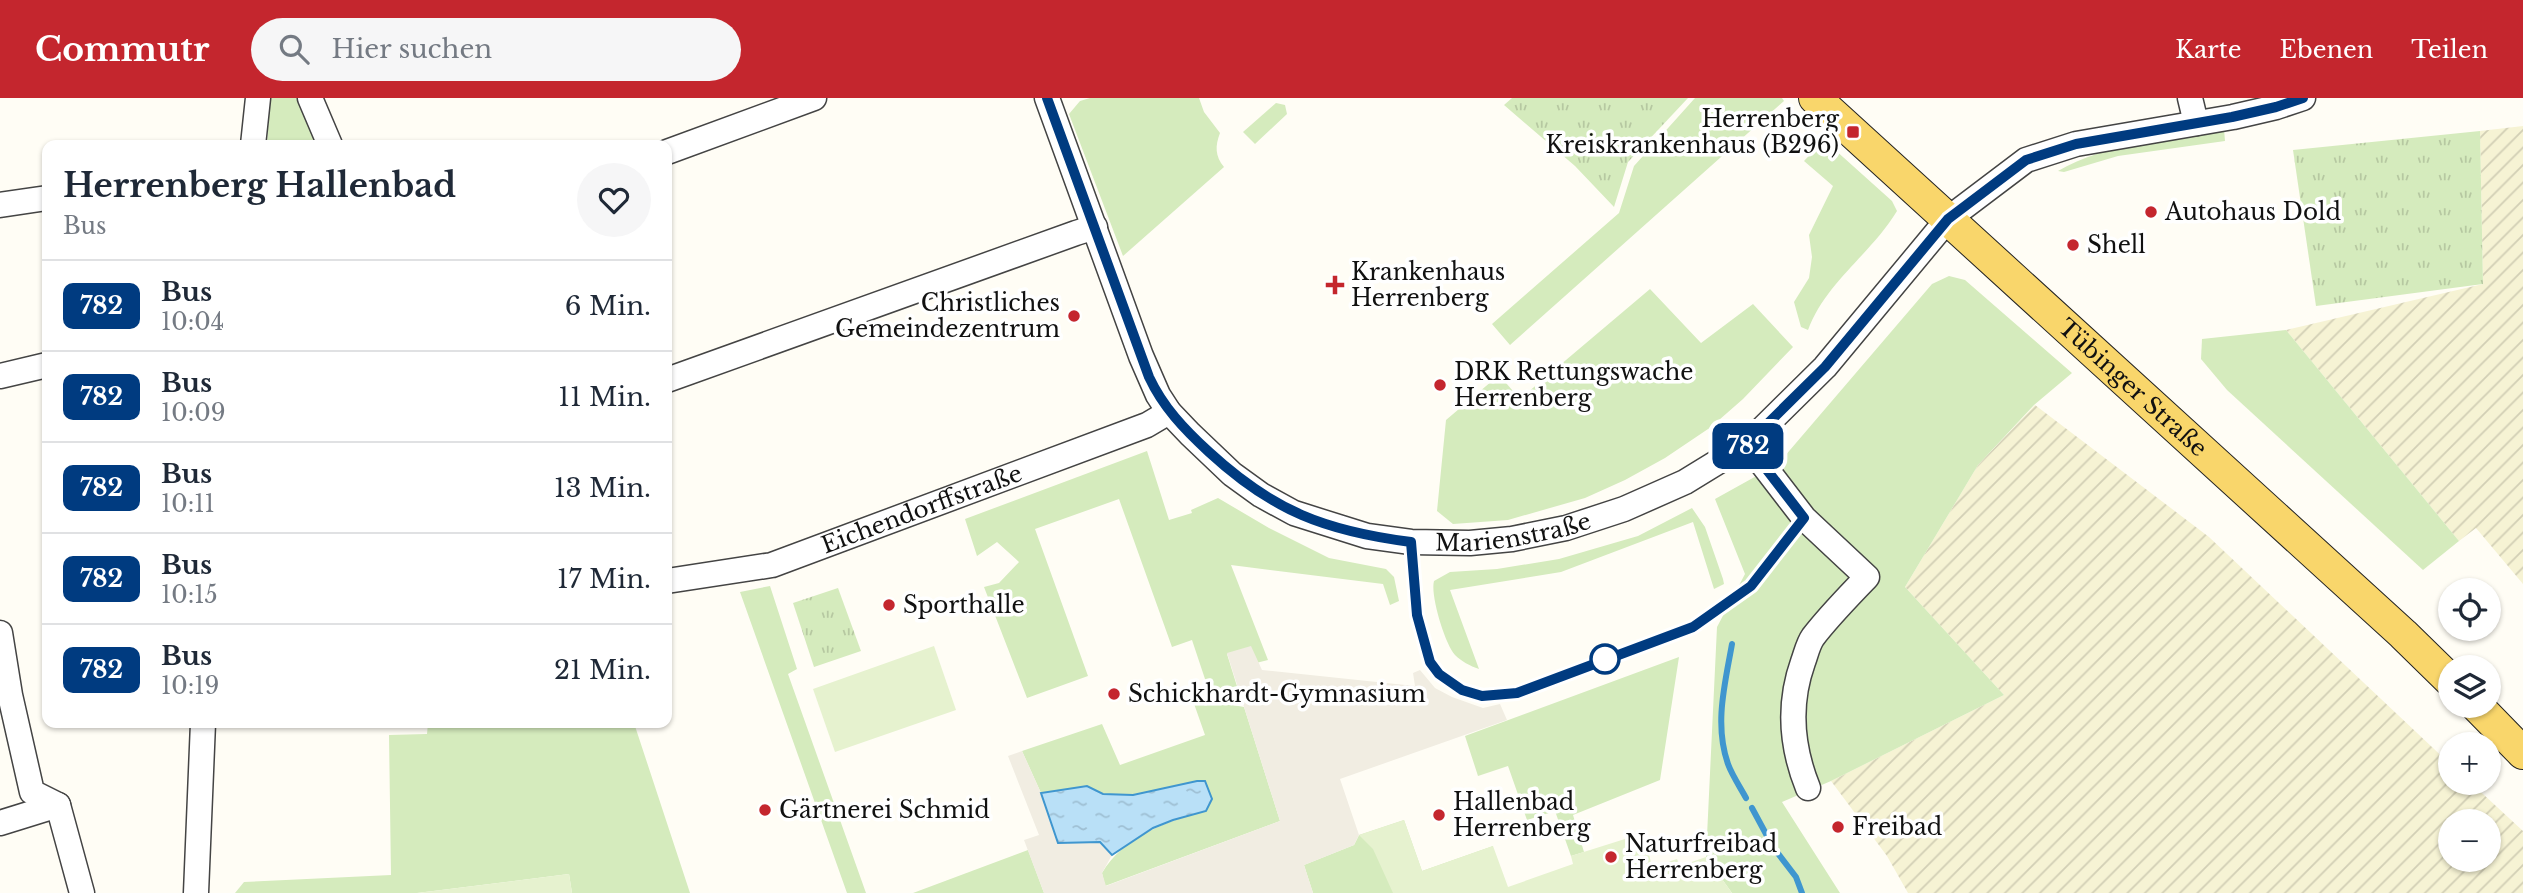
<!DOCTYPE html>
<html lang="de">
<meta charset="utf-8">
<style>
:root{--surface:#fff;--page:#f6f6f7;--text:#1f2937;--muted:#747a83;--line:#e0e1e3;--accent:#c4262e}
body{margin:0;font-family:"Libre Baskerville",serif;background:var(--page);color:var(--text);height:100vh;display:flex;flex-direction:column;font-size:26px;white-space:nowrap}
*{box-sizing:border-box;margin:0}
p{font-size:23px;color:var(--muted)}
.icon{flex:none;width:38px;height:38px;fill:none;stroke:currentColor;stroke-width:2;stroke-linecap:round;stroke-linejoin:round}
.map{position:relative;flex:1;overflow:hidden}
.sheet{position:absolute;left:42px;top:42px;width:630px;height:588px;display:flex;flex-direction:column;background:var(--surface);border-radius:14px;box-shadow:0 2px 5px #0004}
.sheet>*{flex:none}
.badge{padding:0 14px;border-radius:10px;font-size:24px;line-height:46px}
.controls{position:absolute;left:2438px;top:480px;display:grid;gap:14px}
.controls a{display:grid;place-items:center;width:63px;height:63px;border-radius:50%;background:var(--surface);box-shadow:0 2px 5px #0004;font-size:35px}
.map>.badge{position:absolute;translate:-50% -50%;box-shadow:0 0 0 4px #fff}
.round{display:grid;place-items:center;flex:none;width:74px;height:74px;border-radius:37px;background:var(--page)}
.overview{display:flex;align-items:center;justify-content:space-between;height:119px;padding:0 21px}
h1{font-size:33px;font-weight:700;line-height:52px}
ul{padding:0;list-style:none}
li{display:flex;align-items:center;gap:21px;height:91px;padding:0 21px;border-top:2px solid var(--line)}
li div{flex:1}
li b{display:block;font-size:26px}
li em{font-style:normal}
li .badge{min-width:77px;font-weight:700;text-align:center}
header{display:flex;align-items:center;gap:42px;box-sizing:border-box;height:98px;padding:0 35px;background:var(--accent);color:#fff}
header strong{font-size:33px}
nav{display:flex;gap:38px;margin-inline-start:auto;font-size:24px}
.search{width:490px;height:63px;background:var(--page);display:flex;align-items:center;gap:18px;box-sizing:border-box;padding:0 24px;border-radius:38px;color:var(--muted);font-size:26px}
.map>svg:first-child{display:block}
</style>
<header>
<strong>Commutr</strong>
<div class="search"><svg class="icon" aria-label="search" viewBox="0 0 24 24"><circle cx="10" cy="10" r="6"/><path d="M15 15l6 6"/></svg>Hier suchen</div>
<nav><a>Karte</a><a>Ebenen</a><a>Teilen</a></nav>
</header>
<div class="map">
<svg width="2523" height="795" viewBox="0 0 2523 795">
<defs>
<pattern id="farmland-furrows" width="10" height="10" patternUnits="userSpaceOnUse" patternTransform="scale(1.75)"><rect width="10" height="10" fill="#f6f3d4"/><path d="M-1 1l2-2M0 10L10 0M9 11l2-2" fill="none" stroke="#d2cfb5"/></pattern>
<pattern id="park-tufts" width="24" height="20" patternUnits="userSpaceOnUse" patternTransform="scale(1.75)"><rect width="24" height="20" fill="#d5ebbd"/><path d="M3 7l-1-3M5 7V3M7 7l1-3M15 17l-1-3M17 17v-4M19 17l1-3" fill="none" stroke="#b6c8a1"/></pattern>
<pattern id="water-ripples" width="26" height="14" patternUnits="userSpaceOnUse" patternTransform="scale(1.75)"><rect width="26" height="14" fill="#b9e0f7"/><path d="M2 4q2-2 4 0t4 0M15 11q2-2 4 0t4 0" fill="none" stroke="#9ebfd3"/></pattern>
</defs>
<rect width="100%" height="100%" fill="#fffdf5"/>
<g fill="url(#farmland-furrows)" fill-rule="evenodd">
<polygon points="2523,28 2523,486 2476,430 2459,443 2286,232 2483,186 2480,33"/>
<path d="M2035 307 2209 439 2450 666V684H2470L2523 733V795H1908L1887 758 1831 683 2004 597 1905 489 1978 367ZM2450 723H2488V761H2450Z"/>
</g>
<g fill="#d5ebbd">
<polygon points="270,0 302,0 320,47 267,47"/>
<path d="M1090 0H1199L1204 14 1220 35C1215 48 1215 58 1224 69L1123 158 1069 16 1080 3Z"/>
<polygon points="1695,0 1782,0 1784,3 1510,247 1492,226 1619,115 1634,68"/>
<polygon points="1276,5 1285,7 1287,16 1255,46 1243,34"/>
<path d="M2224 31 2225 43 2118 58 2064 74 2058 73C2107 45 2168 41 2224 31Z"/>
<path d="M1824 42 1892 103 1897 113C1871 156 1826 184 1808 232L1801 229 1794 204 1809 180 1812 159 1809 137 1833 88 1804 63Z"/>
<polygon points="1949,178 1965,182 2072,275 2034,307 1978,367 1905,489 2004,597 1831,683 1782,704 1840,795 1732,795 1706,759 1717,529 1745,476 1715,401 1778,366 1932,186"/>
<polygon points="1650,191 1701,245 1753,206 1793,249 1743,301 1711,329 1665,360 1625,382 1585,400 1508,422 1453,426 1437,413 1446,322 1499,277 1520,301"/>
<polygon points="2286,232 2459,443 2423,472 2227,292 2201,261 2202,241"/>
<polygon points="1147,353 1169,422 1192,415 1191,412 1218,400 1269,430 1329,460 1386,471 1394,479 1399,503 1390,507 1383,486 1231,467 1268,562 1252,566 1227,556 1240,598 1208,590 1192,542 1172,549 1119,401 1035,431 1088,578 1027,600 984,489 999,485 1019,464 997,444 977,458 965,421"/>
<path d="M1692 410 1705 429 1723 481 1724 486 1714 491 1693 424 1561 474 1450 492 1479 571C1470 568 1461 563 1455 557 1445 546 1430 497 1434 483L1450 474 1497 471 1559 461 1638 438Z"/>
<polygon points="770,488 797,571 788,576 866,795 847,795 740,494"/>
<polygon points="1679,559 1660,682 1573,717 1584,754 1571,758 1555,713 1527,722 1508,668 1478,678 1465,638"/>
<path d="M1192 600 1244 609 1280 723 1105 788 1102 775C1123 739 1167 723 1206 713L1197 683 1133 697 1102 696 1087 688 1041 695 1022 653 1102 626 1120 667 1205 637Z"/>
<polygon points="428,625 634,625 690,795 572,795 569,776 417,795 235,795 244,784 391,777 389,637 427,636"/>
<polygon points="1404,722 1422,773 1493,748 1488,795 1313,795 1304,767 1354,747 1359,737"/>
<polygon points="1028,752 1044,795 913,795"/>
</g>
<g fill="url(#park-tufts)">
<polygon points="1512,0 1688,0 1628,64 1614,109 1575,68 1504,7"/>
<polygon points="2480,33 2483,186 2316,208 2293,52"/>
<polygon points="838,490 861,553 814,569 793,505"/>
</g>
<g fill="#e6f2cf">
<polygon points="934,548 956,612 835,654 813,591"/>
<polygon points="1404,722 1422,773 1493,748 1508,789 1573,766 1571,758 1644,735 1652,769 1677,761 1680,768 1706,759 1732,795 1393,795 1373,751 1359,737"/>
<polygon points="569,776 572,795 417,795"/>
</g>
<polygon fill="#f1ede2" points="1251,548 1262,572 1415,588 1413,575 1420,572 1435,590 1452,599 1483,610 1500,606 1507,622 1340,681 1359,737 1354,747 1304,767 1313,795 1044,795 1024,742 1039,737 1008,658 1022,653 1041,695 1058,744 1100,744 1112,757 1102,775 1106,788 1280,723 1227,555"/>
<polygon fill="url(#water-ripples)" stroke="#3f96cf" stroke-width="2" points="1197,683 1205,683 1212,701 1206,713 1173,722 1153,730 1112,757 1100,744 1058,745 1041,695 1087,688 1103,696 1133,697"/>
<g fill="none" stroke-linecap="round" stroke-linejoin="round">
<g stroke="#3f96cf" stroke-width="6">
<path d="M1732 546C1725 586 1714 626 1728 666 1732 677 1740 689 1746 700"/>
<polyline points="1752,710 1773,749 1796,779 1802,795"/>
</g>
<defs>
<g id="minor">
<polyline points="310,0 330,47"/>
<path id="s1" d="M1047 0 1141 258 1158 297 1169 314 1190 336 1232 376 1261 397 1294 415 1367 438 1411 444 1470 445 1512 441 1566 430 1624 411 1685 384 1747 346 1825 269 1948 121 2026 62 2076 46 2233 19 2276 9 2303 0"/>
<polyline points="2190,0 2196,25"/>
<polyline points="253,47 258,0"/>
<polyline points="667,54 814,0"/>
<polyline points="0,107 47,100"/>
<polyline points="0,278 47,267"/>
<polyline points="667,282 1076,135 1095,129"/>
<path d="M1747 346 1804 420 1867 479C1849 498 1829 518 1813 539 1808 546 1806 556 1803 564 1788 606 1791 648 1808 690"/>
<path id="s2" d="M667 483 772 467 1147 327 1169 314"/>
<polyline points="0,535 10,597 32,694 58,707 82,795"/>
<polyline points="0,725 58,707"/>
<polyline points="196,795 203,625"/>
</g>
<g id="major">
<path id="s3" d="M1815 0 2403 536 2450 582"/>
<polyline points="2476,607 2523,655"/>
</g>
</defs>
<use href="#minor" stroke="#444" stroke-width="27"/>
<use href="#major" stroke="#222" stroke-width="34"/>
<use href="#minor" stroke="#fff" stroke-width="24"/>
<use href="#major" stroke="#f9d66b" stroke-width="32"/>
</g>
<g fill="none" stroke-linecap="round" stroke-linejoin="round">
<defs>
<path id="line" d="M1047 0 1149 279C1163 309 1184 331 1209 354 1273 413 1325 433 1411 444L1417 517 1430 564 1439 576 1462 592 1482 598 1517 595 1693 529 1751 488 1804 420 1747 346 1825 269 1948 121 2026 62 2076 46 2232 19 2276 9 2303 0"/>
</defs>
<use href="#line" stroke="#fff" stroke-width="16"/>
<use href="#line" stroke="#003b80" stroke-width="10"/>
</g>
<g fill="#c4262e" stroke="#fff" stroke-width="2.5">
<rect x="1846" y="27" width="14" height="14" rx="3.5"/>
<circle cx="2151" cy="114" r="7"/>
<circle cx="2073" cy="147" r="7"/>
<path d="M1331.5 176.5h7v7h7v7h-7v7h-7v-7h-7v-7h7z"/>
<circle cx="1074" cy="218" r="7"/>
<circle cx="1440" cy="287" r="7"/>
<circle cx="889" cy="507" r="7"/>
<circle cx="1114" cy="596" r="7"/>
<circle cx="765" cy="712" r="7"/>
<circle cx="1439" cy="717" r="7"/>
<circle cx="1838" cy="729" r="7"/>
<circle cx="1611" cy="759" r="7"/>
</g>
<circle fill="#fff" stroke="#003b80" stroke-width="3.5" cx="1605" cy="561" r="14"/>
<g text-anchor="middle" stroke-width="7" stroke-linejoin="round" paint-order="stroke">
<g font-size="23" fill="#111" stroke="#fff" text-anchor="start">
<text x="1839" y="29" text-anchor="end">Herrenberg<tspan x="1839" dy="26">Kreiskrankenhaus (B296)</tspan></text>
<text x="2165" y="122">Autohaus Dold</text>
<text x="2087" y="155">Shell</text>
<text x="1351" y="182">Krankenhaus<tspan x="1351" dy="26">Herrenberg</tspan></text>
<text x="1060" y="213" text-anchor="end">Christliches<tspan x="1060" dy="26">Gemeindezentrum</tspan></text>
<text x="1454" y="282">DRK Rettungswache<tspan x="1454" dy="26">Herrenberg</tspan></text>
<text x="903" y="515">Sporthalle</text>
<text x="1128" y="604">Schickhardt-Gymnasium</text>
<text x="1453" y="712">Hallenbad<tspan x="1453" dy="26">Herrenberg</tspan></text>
<text x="779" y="720">Gärtnerei Schmid</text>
<text x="1852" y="737">Freibad</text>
<text x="1625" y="754">Naturfreibad<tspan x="1625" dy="26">Herrenberg</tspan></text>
</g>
<g font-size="23" fill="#111" stroke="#fff">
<text dy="8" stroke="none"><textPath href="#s3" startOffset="430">Tübinger Straße</textPath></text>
<text dy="8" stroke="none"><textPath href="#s2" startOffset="266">Eichendorffstraße</textPath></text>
<text dy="8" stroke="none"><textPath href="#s1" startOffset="723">Marienstraße</textPath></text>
</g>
</g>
</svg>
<div class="controls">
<a><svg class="icon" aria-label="locate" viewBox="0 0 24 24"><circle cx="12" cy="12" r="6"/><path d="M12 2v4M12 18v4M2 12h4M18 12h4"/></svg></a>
<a><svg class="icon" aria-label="layers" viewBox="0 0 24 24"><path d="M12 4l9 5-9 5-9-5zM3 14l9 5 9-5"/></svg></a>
<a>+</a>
<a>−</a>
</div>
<b class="badge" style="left:1748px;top:348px;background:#003b80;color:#fff">782</b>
<section class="sheet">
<div class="overview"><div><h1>Herrenberg Hallenbad</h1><p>Bus</p></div><a class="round"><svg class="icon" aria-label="heart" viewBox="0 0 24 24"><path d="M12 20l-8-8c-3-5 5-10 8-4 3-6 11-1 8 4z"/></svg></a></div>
<ul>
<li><span class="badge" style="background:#003b80;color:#fff">782</span><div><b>Bus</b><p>10:04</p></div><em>6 Min.</em></li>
<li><span class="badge" style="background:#003b80;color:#fff">782</span><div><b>Bus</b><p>10:09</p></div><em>11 Min.</em></li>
<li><span class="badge" style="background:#003b80;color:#fff">782</span><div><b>Bus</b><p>10:11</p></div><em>13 Min.</em></li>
<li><span class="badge" style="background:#003b80;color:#fff">782</span><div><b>Bus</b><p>10:15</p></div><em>17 Min.</em></li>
<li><span class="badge" style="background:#003b80;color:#fff">782</span><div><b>Bus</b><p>10:19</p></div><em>21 Min.</em></li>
</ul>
</section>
</div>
